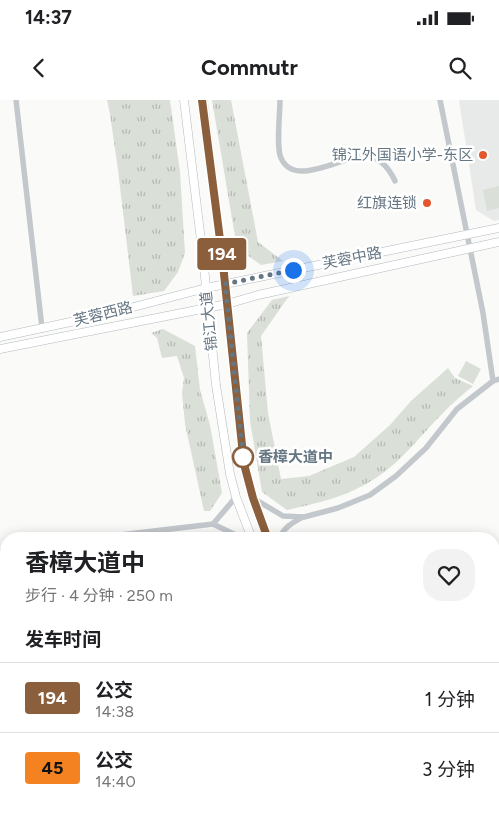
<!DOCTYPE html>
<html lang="zh">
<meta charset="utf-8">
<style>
:root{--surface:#fff;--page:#f2f2f2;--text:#202124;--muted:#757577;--line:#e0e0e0}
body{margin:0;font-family:Figtree,"Noto Sans SC",sans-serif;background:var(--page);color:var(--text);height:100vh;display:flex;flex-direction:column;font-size:19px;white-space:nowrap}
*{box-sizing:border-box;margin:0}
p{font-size:16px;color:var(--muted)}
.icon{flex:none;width:28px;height:28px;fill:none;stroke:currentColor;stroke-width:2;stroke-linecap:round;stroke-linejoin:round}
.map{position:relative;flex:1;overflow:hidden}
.panel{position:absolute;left:0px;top:432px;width:500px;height:281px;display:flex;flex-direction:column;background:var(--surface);border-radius:20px 20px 0 0;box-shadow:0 2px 12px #0003}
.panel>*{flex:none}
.badge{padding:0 10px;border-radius:4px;font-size:18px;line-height:32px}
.you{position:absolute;width:25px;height:25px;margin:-12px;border:4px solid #fff;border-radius:50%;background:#1a73e8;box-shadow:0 0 0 8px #1a73e833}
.map>.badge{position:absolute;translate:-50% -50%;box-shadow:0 0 0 2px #fff}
h2{padding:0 25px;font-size:19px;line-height:45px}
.round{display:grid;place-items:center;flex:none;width:52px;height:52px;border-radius:20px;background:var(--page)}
.head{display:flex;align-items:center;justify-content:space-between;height:85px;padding:0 25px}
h1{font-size:24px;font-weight:700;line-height:38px}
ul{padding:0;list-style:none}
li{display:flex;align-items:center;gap:15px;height:70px;padding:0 25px;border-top:1px solid var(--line)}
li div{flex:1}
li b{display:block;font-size:19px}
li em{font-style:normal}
li .badge{min-width:55px;font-weight:700;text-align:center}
.status{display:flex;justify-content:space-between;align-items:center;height:35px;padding:0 25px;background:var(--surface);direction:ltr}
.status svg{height:14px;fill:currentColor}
header{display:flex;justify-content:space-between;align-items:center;height:65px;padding:0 25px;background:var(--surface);font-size:22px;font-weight:700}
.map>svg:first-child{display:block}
</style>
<div class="status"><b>14:37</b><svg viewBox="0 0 49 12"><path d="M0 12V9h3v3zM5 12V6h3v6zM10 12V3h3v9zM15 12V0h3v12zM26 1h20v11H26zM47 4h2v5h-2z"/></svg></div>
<header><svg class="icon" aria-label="back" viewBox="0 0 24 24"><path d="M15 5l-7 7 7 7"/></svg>Commutr<svg class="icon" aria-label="search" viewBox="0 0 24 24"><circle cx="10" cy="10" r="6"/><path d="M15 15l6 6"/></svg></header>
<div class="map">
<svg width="499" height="713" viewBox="0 0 499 713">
<defs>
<pattern id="park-tufts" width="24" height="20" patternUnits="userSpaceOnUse" patternTransform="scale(1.25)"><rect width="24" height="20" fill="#dadfd7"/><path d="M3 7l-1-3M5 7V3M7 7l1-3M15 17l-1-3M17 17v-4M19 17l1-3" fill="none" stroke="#b4b9b4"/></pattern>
</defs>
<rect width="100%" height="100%" fill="#fafaf8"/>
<g fill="#e8e9e9">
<polygon points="459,0 499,0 499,120 494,121 476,110"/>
<polygon points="6,461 6,608 0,610 0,463"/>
</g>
<g fill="#dadfd7">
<polygon points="499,86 499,108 487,111 483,90"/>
<polygon points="466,261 481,269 473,284 458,276"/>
</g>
<g fill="url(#park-tufts)">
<polygon points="107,0 170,0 180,72 185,153 178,172 164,191 133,196 118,70 110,14"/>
<polygon points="212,0 231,0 258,142 283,161 261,165 237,148"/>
<path d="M289 196 261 236 268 313 281 379 309 376 354 357 390 325 411 301 448 268 455 278 473 286C462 295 451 304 442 314 420 336 402 361 376 378 349 396 319 403 287 410L262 392 250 321 247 233 272 200Z"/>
<polygon points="163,229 195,246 200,290 210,325 222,393 210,411 204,411 185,324 182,293 184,278 177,256 162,258 157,238 151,233"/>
<polygon points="494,605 499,605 499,713 421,713 419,708 494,708"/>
<polygon points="6,646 6,708 357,708 359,713 0,713 0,648"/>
</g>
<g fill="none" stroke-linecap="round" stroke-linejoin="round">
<defs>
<g id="secondary">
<polyline points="184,0 203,157 216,285 230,374 236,397 252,439"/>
<polyline points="203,0 222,155 244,364 253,398 268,439"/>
<polyline points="0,237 103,215 206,188 499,128"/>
<polyline points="0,249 227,204 258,195 499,142"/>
<polyline points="494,591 499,590"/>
<polyline points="494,602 499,601"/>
<polyline points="0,623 6,621"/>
<polyline points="0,633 6,631"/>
<polyline points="376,708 379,713"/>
<polyline points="402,708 405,713"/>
</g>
</defs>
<use href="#secondary" stroke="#b3babf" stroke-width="9"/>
<g stroke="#c3c8cc" stroke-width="5.5">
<polyline points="16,0 42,228"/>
<path d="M280 0C280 14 276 48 281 58 294 88 341 57 363 56 379 56 389 68 395 81"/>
<polyline points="440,0 483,213 493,281"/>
<polyline points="253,398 283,416 304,417 338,408 370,395 396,376 426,348 457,309 493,281 499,279"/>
<polyline points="213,424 244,439"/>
<polyline points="86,439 213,424 236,397"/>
<path d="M279 439C284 427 292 423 303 417"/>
<polyline points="0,451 6,450"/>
</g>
<use href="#secondary" stroke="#fff" stroke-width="8"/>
</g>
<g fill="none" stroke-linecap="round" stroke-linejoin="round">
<defs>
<polyline id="line" points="202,0 222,155 244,364 253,398 268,439"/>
</defs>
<use href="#line" stroke="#fff" stroke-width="11"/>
<use href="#line" stroke="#8b5e3c" stroke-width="8"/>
<polyline stroke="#657683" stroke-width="5" stroke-dasharray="0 9" points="243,357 244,364 225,184 293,170"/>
</g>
<g fill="#e4572e" stroke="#fff" stroke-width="2">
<circle cx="483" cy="55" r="5"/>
<circle cx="427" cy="103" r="5"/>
</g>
<circle fill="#fff" stroke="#8b5e3c" stroke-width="2.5" cx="243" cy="357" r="10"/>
<g text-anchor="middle" stroke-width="5" stroke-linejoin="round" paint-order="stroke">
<g font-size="15" fill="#657683" stroke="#fff" text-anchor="end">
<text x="473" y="60">锦江外国语小学-东区</text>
<text x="417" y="108">红旗连锁</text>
</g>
<g font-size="15" fill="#657683" stroke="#fff">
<text transform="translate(352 158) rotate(-11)" y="5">芙蓉中路</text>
<text transform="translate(103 214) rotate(-14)" y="5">芙蓉西路</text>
<text transform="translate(209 221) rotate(-96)" y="5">锦江大道</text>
</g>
<g font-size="15" font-weight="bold" fill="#657683" stroke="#fff" text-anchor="start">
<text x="258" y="362">香樟大道中</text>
</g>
</g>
</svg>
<div class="you" style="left:293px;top:170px"></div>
<b class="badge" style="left:222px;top:154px;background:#8b5e3c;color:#fff">194</b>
<section class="panel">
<div class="head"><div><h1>香樟大道中</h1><p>步行 · 4 分钟 · 250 m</p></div><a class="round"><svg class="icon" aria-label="heart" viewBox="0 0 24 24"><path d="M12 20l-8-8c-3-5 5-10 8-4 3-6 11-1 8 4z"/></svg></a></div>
<h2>发车时间</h2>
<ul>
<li><span class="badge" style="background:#8b5e3c;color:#fff">194</span><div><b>公交</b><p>14:38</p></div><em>1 分钟</em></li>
<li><span class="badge" style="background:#f58220;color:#111">45</span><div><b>公交</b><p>14:40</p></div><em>3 分钟</em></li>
</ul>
</section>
</div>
